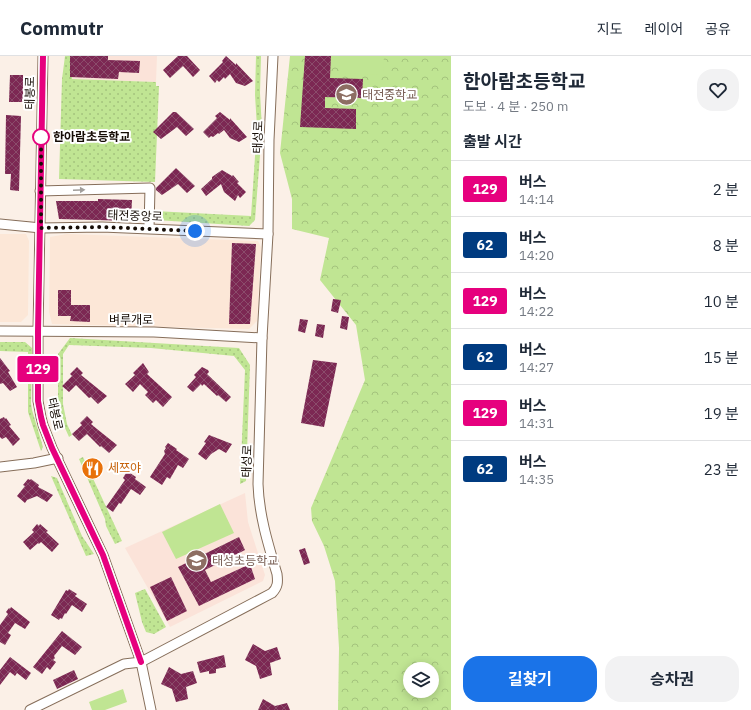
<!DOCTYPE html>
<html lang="ko">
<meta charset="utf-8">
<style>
:root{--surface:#fff;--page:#f2f2f3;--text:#1f2937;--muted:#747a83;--line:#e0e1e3;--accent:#1a73e8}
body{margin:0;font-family:"IBM Plex Sans","Noto Sans KR",sans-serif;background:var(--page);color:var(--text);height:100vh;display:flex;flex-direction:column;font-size:15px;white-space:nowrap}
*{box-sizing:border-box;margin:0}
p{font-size:13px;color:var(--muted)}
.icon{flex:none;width:22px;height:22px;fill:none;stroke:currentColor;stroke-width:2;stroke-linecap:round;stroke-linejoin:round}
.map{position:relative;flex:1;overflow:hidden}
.side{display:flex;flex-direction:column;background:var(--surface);width:300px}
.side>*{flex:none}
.badge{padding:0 8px;border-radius:3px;font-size:14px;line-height:26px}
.tools{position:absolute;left:403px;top:606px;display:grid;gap:8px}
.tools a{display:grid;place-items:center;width:36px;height:36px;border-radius:50%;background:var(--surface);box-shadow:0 2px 10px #0003;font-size:20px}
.you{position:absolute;width:20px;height:20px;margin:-10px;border:3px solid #fff;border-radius:50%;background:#1a73e8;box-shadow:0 0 0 6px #1a73e833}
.map>.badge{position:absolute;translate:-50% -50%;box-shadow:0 0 0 2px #fff}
h2{padding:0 12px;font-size:15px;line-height:36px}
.round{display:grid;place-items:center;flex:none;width:42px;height:42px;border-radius:16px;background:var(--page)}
.headline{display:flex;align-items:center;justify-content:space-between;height:68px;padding:0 12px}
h1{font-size:19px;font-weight:700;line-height:30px}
.cta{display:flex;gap:8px;margin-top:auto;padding:8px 12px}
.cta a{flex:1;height:46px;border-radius:16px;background:var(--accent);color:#fff;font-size:16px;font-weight:700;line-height:46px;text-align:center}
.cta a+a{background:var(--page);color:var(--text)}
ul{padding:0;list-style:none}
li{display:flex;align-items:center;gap:12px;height:56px;padding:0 12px;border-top:1px solid var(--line)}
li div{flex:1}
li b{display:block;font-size:15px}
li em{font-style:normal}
li .badge{min-width:44px;font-weight:700;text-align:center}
header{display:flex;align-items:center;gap:24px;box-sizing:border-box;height:56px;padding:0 20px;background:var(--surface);border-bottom:1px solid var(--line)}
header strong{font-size:19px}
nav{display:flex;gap:22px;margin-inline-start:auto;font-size:14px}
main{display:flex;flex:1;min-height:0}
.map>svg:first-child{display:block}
</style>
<header>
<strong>Commutr</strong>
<nav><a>지도</a><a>레이어</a><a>공유</a></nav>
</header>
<main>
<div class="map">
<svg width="451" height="654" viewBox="0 0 451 654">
<defs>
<pattern id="grass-dots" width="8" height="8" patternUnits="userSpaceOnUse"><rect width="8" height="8" fill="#c0e593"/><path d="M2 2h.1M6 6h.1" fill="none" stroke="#a4c37d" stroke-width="1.8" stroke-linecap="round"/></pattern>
<pattern id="forest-crowns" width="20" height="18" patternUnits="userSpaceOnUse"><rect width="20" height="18" fill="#c0e593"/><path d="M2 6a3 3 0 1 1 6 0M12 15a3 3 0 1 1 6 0" fill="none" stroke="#a4c37d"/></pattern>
<pattern id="building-cross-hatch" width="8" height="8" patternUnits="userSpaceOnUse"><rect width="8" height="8" fill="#7c2853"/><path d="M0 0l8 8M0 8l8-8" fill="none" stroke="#8b4c6b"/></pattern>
</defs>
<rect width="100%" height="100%" fill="#fbf0e7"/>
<g fill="#fce7d7">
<polygon points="0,178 26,178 29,185 28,259 21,266 0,266"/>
<polygon points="67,178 258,185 261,191 257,265 249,273 52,268 49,256 50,181"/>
</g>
<g fill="#fbe3d9">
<polygon points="72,0 157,0 156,26 71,23"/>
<polygon points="245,437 248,466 265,519 263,525 170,571 125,492"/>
</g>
<g fill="url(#grass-dots)">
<polygon points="65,0 72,0 72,23 156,26 156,30 159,30 155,126 59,123 62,23"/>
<polygon points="256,0 261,0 260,37 262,73 255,164 249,170 156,164 154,161 154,155 251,160 257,71 255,39"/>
<polygon points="70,282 239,292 250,309 246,425 240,428 245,314 234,300 151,292 69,289 63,298 63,348 67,368 72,379 69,381 61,363 58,348 58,298"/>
<polygon points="0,286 25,286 32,292 31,347 32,354 43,391 41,395 28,356 28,296 0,295"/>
<polygon points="83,401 122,485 115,488 106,470 105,463 79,403"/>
<polygon points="51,420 57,422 82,480 94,498 86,500"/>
<polygon points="145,533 166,571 154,578 146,576 142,566 135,537"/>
</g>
<path fill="url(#forest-crowns)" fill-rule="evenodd" d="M290 0H451V654H338L339 592 335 525 324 490 312 465 311 452 365 324 356 269 320 224 329 182 292 173V143L280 97ZM410 613H432V635H410Z"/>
<g fill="#c0e593">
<polygon points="340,0 384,0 383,19 339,17"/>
<polygon points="220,448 234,477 176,503 162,476"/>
<polygon points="123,633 127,646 105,654 92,654 89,646"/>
</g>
<g fill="url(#building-cross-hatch)">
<polygon points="70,0 108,0 108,4 140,5 139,17 119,16 118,23 70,21"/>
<polygon points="178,0 187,0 200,14 193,21 183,10 170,22 163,14"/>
<polygon points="226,0 236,9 236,7 253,25 245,30 236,27 230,18 225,23 224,21 219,26 217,24 215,27 209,20 223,6 222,5"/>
<polygon points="305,0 331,0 330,22 363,23 362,42 325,41 325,52 356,53 356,73 300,71"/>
<polygon points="10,19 23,19 23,46 9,46"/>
<polygon points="173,56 176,56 194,73 186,80 177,71 161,83 153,76"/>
<polygon points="220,56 230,64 230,62 247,81 239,86 230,82 224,74 219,78 218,77 213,81 211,80 209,82 203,76 217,62 215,60"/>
<polygon points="6,59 21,60 19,135 10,134 11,118 5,118"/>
<polygon points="176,112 195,130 187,137 178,128 162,139 156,134 156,132"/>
<polygon points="222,114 232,120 233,119 239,126 237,127 246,136 240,142 238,139 235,145 224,136 221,128 206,140 201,133 212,123 212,121"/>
<polygon points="98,143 132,144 131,165 59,163 56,145 98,145"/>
<polygon points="232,187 256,188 250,268 229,268"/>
<polygon points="58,234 71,234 71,249 90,249 90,266 70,265 71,260 58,260"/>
<polygon points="333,243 341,244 338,257 331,255"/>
<polygon points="342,260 349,261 347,274 340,272"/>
<polygon points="300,263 308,264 305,277 298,275"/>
<polygon points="317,268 325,269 323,282 315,280"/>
<polygon points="0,302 10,315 8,316 17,331 10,335 3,327 0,328"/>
<polygon points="313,304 337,307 324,371 301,367"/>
<polygon points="143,307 149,316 147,318 172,341 163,351 156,344 153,347 145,339 148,336 140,328 133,336 125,328 135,319 133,317"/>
<polygon points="77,311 83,317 81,319 86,323 107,340 98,348 91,341 89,342 76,329 69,336 62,330 72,320 70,318"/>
<polygon points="202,311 208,314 209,316 207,318 231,341 226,346 218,339 217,340 204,328 202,330 201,328 193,336 187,331 196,321 194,319"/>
<polygon points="87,360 93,366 91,368 97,373 117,389 109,397 101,390 100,391 87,378 79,385 72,378 82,369 80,367"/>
<polygon points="4,361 5,363 6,362 11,369 9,370 20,383 13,390 6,381 2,383 0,381 0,363"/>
<polygon points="209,379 232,388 226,397 219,393 211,398 206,404 198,398 206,387 204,386"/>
<polygon points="168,387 177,393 176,394 189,403 183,412 178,409 170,423 167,421 162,429 150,421 165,398 164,395 166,392 165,391"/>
<polygon points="127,415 136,421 135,423 146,431 140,439 131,433 121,448 119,447 113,456 106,451 125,424 123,422"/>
<polygon points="28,423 30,424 31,423 39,429 38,431 53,439 47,446 37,440 27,444 25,447 17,440 25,430 23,429"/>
<polygon points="37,468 39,470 40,468 48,475 46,476 59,488 52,496 41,486 39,488 38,487 30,494 23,486 34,476 32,474"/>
<polygon points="239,481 245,494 205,514 211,526 250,508 255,523 199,550 178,511"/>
<polygon points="305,492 310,507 304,509 299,494"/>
<polygon points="171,521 187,555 167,565 150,531"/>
<polygon points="69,533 77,538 75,540 87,548 82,556 72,549 66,558 65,557 62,563 60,562 59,564 51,559 66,534 68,535"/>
<polygon points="11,551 30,566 25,573 15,567 8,577 11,579 5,589 0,586 0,569 8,558 6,556 9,552 10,553"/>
<polygon points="62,575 82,591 75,599 62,590 54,600 55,602 53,604 56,606 50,614 47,611 42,618 33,611"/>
<polygon points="253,588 265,595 277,591 281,603 270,607 272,619 260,623 256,610 245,604"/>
<polygon points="224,599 226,611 216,613 216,617 209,618 209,615 200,617 197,606"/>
<polygon points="10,601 31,617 26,624 17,617 15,620 10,616 0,629 0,614"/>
<polygon points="169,611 181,618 193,615 197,627 186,631 188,643 176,646 172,633 161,628"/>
<polygon points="74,614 78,623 57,633 53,624"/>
<polygon points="263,643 275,650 287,647 290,654 258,654"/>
</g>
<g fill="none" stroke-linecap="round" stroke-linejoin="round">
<defs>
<g id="minor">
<polyline points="43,0 38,276 38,345 41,361 43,369 52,392 103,499 141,606 151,654"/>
<polyline points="40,135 150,132 149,172"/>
<polyline points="0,168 41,172 102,171 268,178"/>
<polyline points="0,275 154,276 262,282"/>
<polyline points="0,411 34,407 58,402"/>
<path d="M30 654 124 608 141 606 272 537C278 531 278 526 277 518 268 488 259 459 258 428L262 282 268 178 269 84 273 0"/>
</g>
</defs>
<use href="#minor" stroke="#866e5a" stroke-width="11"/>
<use href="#minor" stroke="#fff" stroke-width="9"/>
</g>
<defs><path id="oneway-solid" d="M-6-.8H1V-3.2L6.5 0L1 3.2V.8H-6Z"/></defs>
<use fill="#a19e9b" href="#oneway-solid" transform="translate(79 134) rotate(-2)"/>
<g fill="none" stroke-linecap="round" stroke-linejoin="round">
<defs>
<polyline id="line" points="43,0 38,276 38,345 41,361 43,369 52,392 103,499 141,606"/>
</defs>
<use href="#line" stroke="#fff" stroke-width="9"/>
<use href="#line" stroke="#e6007e" stroke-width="6"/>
<polyline stroke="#150c05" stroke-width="4" stroke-dasharray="0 7.2" points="41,81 41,80 41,172 102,171 195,175"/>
</g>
<defs>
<symbol id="school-disc" viewBox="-11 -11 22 22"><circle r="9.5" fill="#8d6e63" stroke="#fff"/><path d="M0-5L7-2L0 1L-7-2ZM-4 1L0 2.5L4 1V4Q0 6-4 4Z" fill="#fff"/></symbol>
<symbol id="restaurant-disc" viewBox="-11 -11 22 22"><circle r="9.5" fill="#e8710a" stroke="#fff"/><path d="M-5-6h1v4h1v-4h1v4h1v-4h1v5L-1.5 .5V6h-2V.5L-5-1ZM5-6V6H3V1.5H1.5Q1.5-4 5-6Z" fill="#fff"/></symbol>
</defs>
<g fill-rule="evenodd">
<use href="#school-disc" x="334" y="26" width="25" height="25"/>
<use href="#restaurant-disc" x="80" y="400" width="25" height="25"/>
<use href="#school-disc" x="184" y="492" width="25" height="25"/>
</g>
<circle fill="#fff" stroke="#e6007e" stroke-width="2" cx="41" cy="81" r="8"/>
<g text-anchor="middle" stroke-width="4" stroke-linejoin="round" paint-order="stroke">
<g font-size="12" fill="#150c05" stroke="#fff">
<text transform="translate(30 37) rotate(-89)" y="4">태봉로</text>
<text transform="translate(258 81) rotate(-88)" y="4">태성로</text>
<text transform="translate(135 160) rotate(2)" y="4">태전중앙로</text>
<text x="131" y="268">벼루개로</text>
<text transform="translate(55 358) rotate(77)" y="4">태봉로</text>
<text transform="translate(247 405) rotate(-88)" y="4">태성로</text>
</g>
<g font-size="12" fill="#785e54" stroke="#fff" text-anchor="start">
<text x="362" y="43">태전중학교</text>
<text x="212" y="509">태성초등학교</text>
</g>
<g font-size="12" font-weight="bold" fill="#150c05" stroke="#fff" text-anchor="start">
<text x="53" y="85">한아람초등학교</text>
</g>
<g font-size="12" fill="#c56008" stroke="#fff" text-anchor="start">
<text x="108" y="416">세쯔야</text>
</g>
</g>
</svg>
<div class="tools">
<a><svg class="icon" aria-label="layers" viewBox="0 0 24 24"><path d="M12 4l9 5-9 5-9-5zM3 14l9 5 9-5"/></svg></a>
</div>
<div class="you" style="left:195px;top:175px"></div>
<b class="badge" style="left:38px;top:313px;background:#e6007e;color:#fff">129</b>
</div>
<section class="side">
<div class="headline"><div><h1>한아람초등학교</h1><p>도보 · 4 분 · 250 m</p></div><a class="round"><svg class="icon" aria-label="heart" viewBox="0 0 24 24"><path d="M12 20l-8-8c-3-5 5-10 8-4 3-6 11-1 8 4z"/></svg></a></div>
<h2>출발 시간</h2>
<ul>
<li><span class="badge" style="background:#e6007e;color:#fff">129</span><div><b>버스</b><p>14:14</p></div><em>2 분</em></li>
<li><span class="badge" style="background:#003b80;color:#fff">62</span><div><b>버스</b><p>14:20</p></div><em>8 분</em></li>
<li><span class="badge" style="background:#e6007e;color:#fff">129</span><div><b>버스</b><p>14:22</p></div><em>10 분</em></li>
<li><span class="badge" style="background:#003b80;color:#fff">62</span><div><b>버스</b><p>14:27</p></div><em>15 분</em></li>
<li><span class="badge" style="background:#e6007e;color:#fff">129</span><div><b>버스</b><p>14:31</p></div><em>19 분</em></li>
<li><span class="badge" style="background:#003b80;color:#fff">62</span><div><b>버스</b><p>14:35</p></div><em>23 분</em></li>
</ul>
<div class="cta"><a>길찾기</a><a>승차권</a></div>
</section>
</main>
